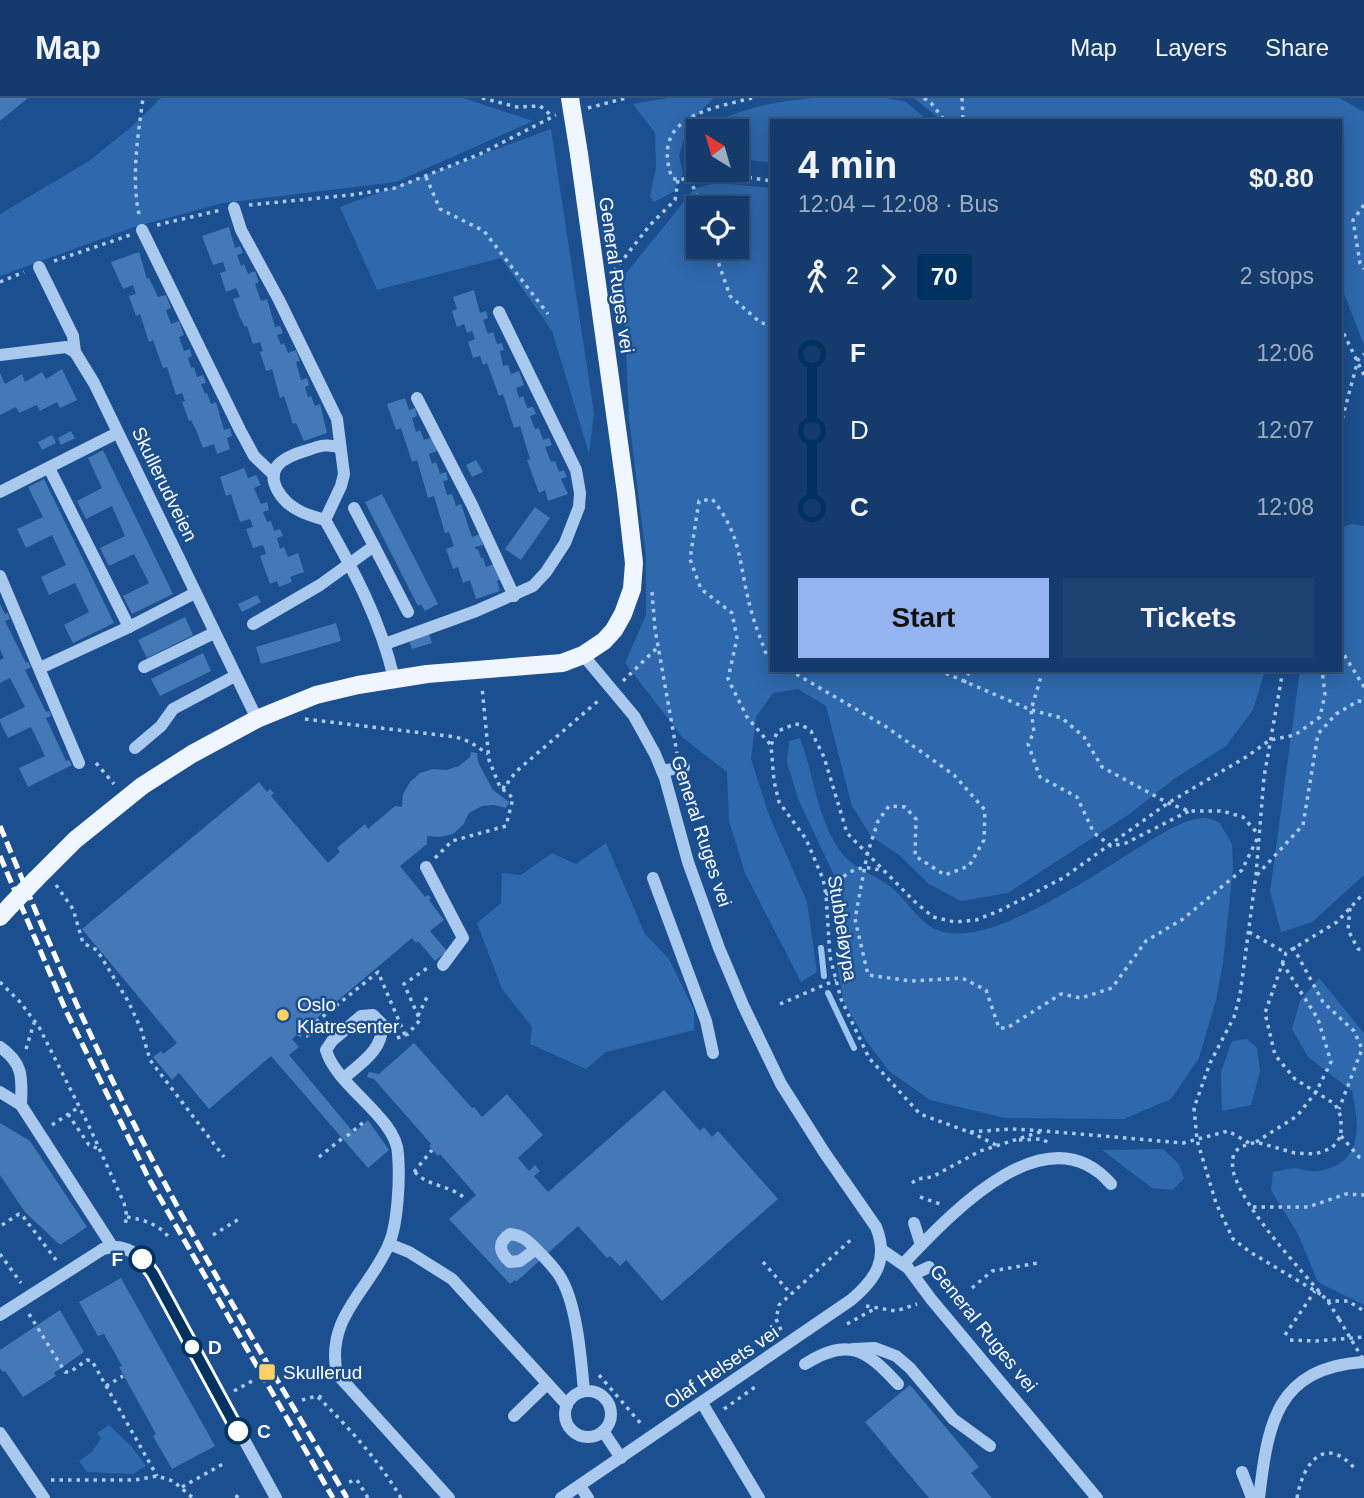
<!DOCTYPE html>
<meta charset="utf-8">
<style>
:root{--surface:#143b6b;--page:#1d4271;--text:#f1f3f6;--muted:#9dadc1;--line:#33557e;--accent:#95b2f1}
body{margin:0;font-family:Arial,sans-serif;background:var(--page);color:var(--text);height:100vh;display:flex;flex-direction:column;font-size:26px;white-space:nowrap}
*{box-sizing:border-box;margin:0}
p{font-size:23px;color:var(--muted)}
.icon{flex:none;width:38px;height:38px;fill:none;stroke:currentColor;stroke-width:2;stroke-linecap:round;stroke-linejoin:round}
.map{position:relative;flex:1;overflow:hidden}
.panel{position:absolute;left:770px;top:21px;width:572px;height:553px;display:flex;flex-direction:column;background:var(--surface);border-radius:0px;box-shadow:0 4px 18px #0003,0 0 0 2px var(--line)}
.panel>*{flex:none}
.badge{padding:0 14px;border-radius:5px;font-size:24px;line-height:46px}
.needle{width:46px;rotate:323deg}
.fabs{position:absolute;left:686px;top:21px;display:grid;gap:14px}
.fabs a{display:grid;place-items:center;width:63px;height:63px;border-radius:0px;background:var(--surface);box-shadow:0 4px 18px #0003,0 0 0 2px var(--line);font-size:35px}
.map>.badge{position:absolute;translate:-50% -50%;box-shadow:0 0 0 4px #fff}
.legs{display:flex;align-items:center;gap:10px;height:77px;padding:0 28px;font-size:23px}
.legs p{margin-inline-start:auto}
.head{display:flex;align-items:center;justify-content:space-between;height:119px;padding:0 28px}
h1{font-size:38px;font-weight:700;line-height:52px}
.button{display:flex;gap:14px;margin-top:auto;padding:14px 28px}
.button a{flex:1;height:80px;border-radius:0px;background:var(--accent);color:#111;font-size:28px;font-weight:700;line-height:80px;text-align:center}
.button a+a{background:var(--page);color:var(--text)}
ul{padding:0 28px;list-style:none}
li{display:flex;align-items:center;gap:24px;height:77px;font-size:26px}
li i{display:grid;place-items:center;width:10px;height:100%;margin:0 9px;background:currentColor}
li i::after{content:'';width:18px;height:18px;margin:-9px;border:5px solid;border-radius:50%;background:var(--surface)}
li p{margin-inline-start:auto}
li:first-child i{background:linear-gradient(#0000 50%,currentColor 0)}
li:last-child i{background:linear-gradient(currentColor 50%,#0000 0)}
header{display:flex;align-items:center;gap:42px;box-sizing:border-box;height:98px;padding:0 35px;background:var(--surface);border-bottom:2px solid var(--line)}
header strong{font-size:33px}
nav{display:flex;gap:38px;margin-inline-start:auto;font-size:24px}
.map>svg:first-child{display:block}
</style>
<header>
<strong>Map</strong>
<nav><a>Map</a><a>Layers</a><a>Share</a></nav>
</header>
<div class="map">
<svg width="1364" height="1400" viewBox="0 0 1364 1400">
<rect width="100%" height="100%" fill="#1b4f8f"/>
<g fill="#2e69ad" fill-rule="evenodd">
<polygon points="161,0 463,0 533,23 396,84 223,105 134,129 0,178 0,116 89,63 130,30"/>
<polygon points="667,0 714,0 689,25 679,57 683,76 673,94 654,104 650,99 656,69 655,35 633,6"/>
<path d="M812 0H886L906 4 929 23H772V65L737 60V33H705C725 11 784 3 812 0Z"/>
<polygon points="914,0 1339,0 1364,14 1364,247 1341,188 1340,23 942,23"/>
<polygon points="551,31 594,315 589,355 552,233 501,160 377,192 340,109"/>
<path d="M718 85 772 90V572H1265L1253 612 1226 648 1174 681 1128 717 1008 795 961 803 929 786 899 757 871 738 852 708 826 608 798 591 773 595 756 619 751 661 769 717 807 804 817 874 801 884 745 775 729 723 727 674 683 640 625 565 646 517V459L629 321 623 179 695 90ZM698 110H737V149H698Z"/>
<polygon points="1352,426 1364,428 1364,777 1312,824 1281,834 1270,794 1300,572 1340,572 1341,430"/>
<path d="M800 640C813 674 816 713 835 745 848 769 868 773 888 787 907 800 917 825 940 833 993 851 1105 769 1151 742 1167 733 1186 720 1205 720 1209 720 1216 723 1220 725L1232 746 1233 770 1223 865 1216 902 1199 960 1171 1001 1124 1021 1005 1020 930 1002 889 973 865 941 843 902 837 865 834 777 799 703 787 665 789 643Z"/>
<polygon points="606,745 645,836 669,861 694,912 694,932 606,954 586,971 530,946 532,929 502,891 477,825 501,805 502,775 521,777 552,755 576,766"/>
<path d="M1319 880 1364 935V1207L1318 1184 1298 1136 1271 1092 1273 1074C1280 1073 1288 1070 1295 1070 1302 1071 1309 1074 1316 1073 1363 1068 1360 1029 1352 993L1308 959 1292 931 1300 903Z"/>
<polygon points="1247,941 1257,950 1260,973 1251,1007 1222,1013 1221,974 1232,943"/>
<polygon points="1163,1051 1179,1066 1184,1080 1173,1092 1152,1090 1102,1052"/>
<polygon points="109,1327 132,1349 146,1368 133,1376 87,1374 79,1363 92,1354 101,1340 97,1335"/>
</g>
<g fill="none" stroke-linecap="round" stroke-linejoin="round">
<g stroke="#9cc4f0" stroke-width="6">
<polyline points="821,850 824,878"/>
<polyline points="828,895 854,950"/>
</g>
</g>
<g fill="#4478b7">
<polygon points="0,0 28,0 0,23"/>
<polygon points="229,129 235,150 240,148 243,155 237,157 241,168 244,166 248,176 255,173 259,184 255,186 261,203 267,201 275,229 280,228 283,235 277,237 281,247 284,245 288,255 296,252 300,263 296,264 301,282 307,280 309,287 305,289 308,299 311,298 315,308 320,306 327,335 304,343 296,325 293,326 284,298 280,300 272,271 266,273 260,254 263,253 260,244 253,246 247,228 245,229 240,220 233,201 240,199 236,190 226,194 220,175 226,173 223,164 213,167 202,138"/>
<polygon points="139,154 147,181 149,180 158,199 166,197 171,210 166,212 171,226 179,223 184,237 179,239 184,253 190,251 192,258 188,260 191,270 194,269 197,279 203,277 206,285 201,286 205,296 207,295 211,306 216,304 224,332 230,330 232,338 227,340 230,351 217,356 214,346 203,350 196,332 191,322 189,323 182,304 185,303 182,295 176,297 167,269 163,270 153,242 149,244 140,216 136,218 129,198 136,196 133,187 123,191 111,164"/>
<polygon points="474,192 480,215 486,213 488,220 483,222 488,236 493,234 497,246 502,245 504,252 500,253 503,268 508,267 511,276 519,273 524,287 516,290 519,300 523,298 527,310 533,309 536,316 530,318 535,331 539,330 543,342 549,340 552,347 545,349 551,364 555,363 559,374 564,372 567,379 561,381 568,396 548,403 545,392 539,395 527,362 530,361 520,328 514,330 503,296 499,298 487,265 483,267 480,258 473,260 468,244 475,241 472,233 467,235 464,226 457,229 452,213 457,211 453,199"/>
<polygon points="62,271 77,302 60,310 57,304 40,313 37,307 19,315 16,309 0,317 0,275 5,286 22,276 25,284 42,274 46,281"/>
<polygon points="405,300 409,312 415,310 417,318 412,320 416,334 420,332 424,342 432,339 437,353 429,356 432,366 436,364 440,376 446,374 448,382 443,383 447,397 452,396 456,408 461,406 472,439 480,436 483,447 475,449 476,452 478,451 481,460 483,460 486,469 494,466 500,482 497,483 500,493 476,501 470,482 463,485 458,469 453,471 446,451 454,448 449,434 445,435 434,398 428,400 417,362 412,364 401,330 396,332 387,306"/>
<polygon points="71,333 75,340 61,347 58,340"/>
<polygon points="52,337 56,345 42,352 38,344"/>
<polygon points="103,352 173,496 132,516 123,498 149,485 134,456 109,468 100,450 125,438 112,408 86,421 77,403 102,390 88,360"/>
<polygon points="476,362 483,374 472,379 466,367"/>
<polygon points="244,370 248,380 256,377 261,387 254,390 257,397 261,406 267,404 269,412 263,414 267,424 271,423 274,433 280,431 283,438 277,440 280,451 284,449 288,459 298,455 304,474 290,479 292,484 279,489 277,483 270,486 260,458 266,456 263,447 253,450 246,431 253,429 250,421 240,424 231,396 226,398 220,379"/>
<polygon points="44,381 114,525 73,545 64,527 89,514 75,485 49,497 41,479 66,467 52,437 26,450 17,431 43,419 28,389"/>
<polygon points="382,396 438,506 425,513 421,506 418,508 365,404"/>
<polygon points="535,409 550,420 521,462 505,451"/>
<polygon points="257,497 261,504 242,514 238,506"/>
<polygon points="0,506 5,516 8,515 10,521 5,523 26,565 28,564 31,569 25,572 46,614 49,613 51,618 46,620 66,663 69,662 72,667 28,689 19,670 45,658 31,629 8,640 0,624 0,621 25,609 10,580 0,585 0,562 4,560 0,552"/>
<polygon points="185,519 193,537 147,560 138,542"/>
<polygon points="336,525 341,543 261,566 256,549"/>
<polygon points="429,536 432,545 412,551 409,542"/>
<polygon points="203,555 211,573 160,598 151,581"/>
<polygon points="471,654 477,655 478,664 493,692 509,704 506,710 494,707 482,708 469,715 463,727 453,736 440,739 427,738 427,746 400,768 425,799 428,797 431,800 429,802 444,822 430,833 447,853 435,863 418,843 416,845 412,840 292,941 299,949 289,957 354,1035 368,1022 389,1052 368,1070 271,958 209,1011 179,975 172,982 153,959 161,953 163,956 177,945 82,831 259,684 267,694 270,691 274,695 271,698 328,765 340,754 337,750 365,726 368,731 395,708 402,709 403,696 410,684 420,675 433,671 446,672 459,668 470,659"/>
<polygon points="414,945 472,1010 474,1009 482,1019 507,996 543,1037 518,1060 529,1073 535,1067 540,1073 534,1078 548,1094 664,992 700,1033 704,1029 712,1039 718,1033 778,1101 662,1203 626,1162 620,1168 610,1158 607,1160 578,1128 516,1184 515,1182 510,1186 449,1121 476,1097 440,1056 438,1058 429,1048 431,1046 374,981 367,979 369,974 379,976"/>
<polygon points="0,1025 30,1043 87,1129 60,1147 25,1114 0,1077"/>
<polygon points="121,1180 215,1348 172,1371 153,1338 156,1336 119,1269 122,1268 104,1236 98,1238 79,1204"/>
<polygon points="60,1212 84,1254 54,1275 56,1278 23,1299 5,1273 3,1274 0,1270 0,1252"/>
<polygon points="910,1287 979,1369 971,1375 992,1400 929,1400 865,1324"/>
</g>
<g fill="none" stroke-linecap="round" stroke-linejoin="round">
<g stroke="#a9c9ee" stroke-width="3.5" stroke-dasharray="3.5 5" stroke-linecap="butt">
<polyline points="482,0 517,9 540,8 552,18"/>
<path d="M752 0C709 11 650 19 672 80L678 82 718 75 772 83"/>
<polyline points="924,0 931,5 945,23"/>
<polyline points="962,0 963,23"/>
<polyline points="588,10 626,0"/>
<polyline points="426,79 440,111 484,133 548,216"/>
<polyline points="690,80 701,110"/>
<polyline points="249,107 351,97 395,90 480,56 556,17"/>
<polyline points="1364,107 1353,122 1360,165 1364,171"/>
<path d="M139 116C131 79 138 38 143 0"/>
<polyline points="157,127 221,112"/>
<polyline points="713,149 730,198 761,225 772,227"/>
<polyline points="54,163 130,137"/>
<polyline points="614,173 650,127 675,102 678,82"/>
<polyline points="0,184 24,174"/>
<polyline points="1340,228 1364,277"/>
<polyline points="1340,329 1358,262 1364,256"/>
<polyline points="652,494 655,531 677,655"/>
<polyline points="1340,550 1364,589"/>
<polyline points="789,572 885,628 954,677 985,712 984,742 969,768 945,777 915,758 916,721 905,709 889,708 878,723 867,757 855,821 868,877 911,883 962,880 986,892 999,930 1007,930 1061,896 1081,900 1112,890 1146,843 1183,821 1242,772 1259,737"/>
<polyline points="938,572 1031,612 1062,620 1084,639 1102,669 1168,705 1189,713 1222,713 1243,719 1259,737"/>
<polyline points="1043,572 1031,612 1034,634 1028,646 1040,679 1077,699 1094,735 1111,748 1126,745 1189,713"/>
<polyline points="1283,572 1264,679 1256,777 1240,897 1234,919 1210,965 1194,1010 1197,1042 1216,1105 1233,1141 1250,1154 1322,1197"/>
<polyline points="623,583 659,548"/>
<polyline points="964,585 970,572"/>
<polyline points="305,621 456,639 470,644 488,656"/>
<path d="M770 646 747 619 728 581 737 540 732 515 701 491 690 461 699 403 712 401C743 438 739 470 751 512 755 528 762 543 767 559L772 561"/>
<polyline points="96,665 114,686"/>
<polyline points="502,689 506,690 509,682 519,671 598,603"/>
<polyline points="435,760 452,743 506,728 513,700 500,689 489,662 482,589"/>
<polyline points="1257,777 1303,727 1318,636 1336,616 1358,603 1364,604"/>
<polyline points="56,787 73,811 83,845 97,852 128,903 141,931 150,962 224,1059"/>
<path d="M826 797C842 778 856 762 884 774"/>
<polyline points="1350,810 1348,832 1358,851 1364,852"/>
<polyline points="1249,834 1286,855"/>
<polyline points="1293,849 1323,904 1354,933 1362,951 1339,1011"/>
<polyline points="0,884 20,904 39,929 88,1026 124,1105 127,1119 124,1129"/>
<polyline points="780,906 836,882"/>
<polyline points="418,918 427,899"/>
<polyline points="298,936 308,938"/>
<polyline points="308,938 311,928 378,874 405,937"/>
<polyline points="397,940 408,936 420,922 404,886 429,869"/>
<polyline points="26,951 34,925"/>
<polyline points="68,1016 89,1047 99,1051"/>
<polyline points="52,1027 79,1009"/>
<polyline points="970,1034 996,1047"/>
<polyline points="347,1038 365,1023"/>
<polyline points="1341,1038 1359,1059 1364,1060"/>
<polyline points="1019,1042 1042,1041 1049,1045"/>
<polyline points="1256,1044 1297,1018 1316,994 1331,964 1318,921 1281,863"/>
<polyline points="1249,1045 1228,1033 1183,1045 1045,1033 1011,1031 969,1034 920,1016 869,960 841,901 830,859 826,797 823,781 806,741 779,704 774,683 771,647 778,633 795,626 802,627 811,633 824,659 847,735 914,803 933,819 955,824 976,822 999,813 1063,780 1168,705 1246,659 1270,642 1295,637 1320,619 1325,596 1322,572"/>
<polyline points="319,1059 344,1039"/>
<polyline points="414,1074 432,1052"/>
<path d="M415 1074C428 1089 452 1087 465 1101"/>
<polyline points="912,1085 917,1081 932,1079 980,1053 1040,1034"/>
<polyline points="920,1099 940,1106"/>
<polyline points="1253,1109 1308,1109 1346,1096 1364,1097"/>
<path d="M127 1119C146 1122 160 1127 171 1142"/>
<polyline points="2,1127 19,1116 22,1117 56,1162"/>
<polyline points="213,1137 239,1121"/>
<polyline points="0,1156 21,1185"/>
<polyline points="763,1164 791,1196"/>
<polyline points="972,1190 992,1173 1038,1165"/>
<polyline points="1327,1203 1348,1203 1364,1213"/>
<polyline points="866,1208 896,1213 917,1206"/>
<polyline points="29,1216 65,1274 70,1274 87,1262 92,1263 157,1378"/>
<path d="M1339 1221 1329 1205C1302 1173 1246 1114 1234 1076 1232 1069 1232 1063 1234 1055L1240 1049 1256 1044 1295 1055 1315 1056 1332 1050 1341 1038V1019L1335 1006 1295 981 1275 957 1265 915 1286 855 1337 824 1364 795"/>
<polyline points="847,1226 876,1210"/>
<polyline points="781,1232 776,1221 779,1207 854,1139"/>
<polyline points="1285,1237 1315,1193"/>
<polyline points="1290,1242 1316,1243 1364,1239"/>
<polyline points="599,1277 642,1327"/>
<polyline points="106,1288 123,1278"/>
<polyline points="234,1293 254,1282"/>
<polyline points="319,1300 324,1293"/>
<path d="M302 1302 317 1298C348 1329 378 1361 401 1400"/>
<polyline points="724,1311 755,1289"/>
<polyline points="51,1382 135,1382 157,1378 173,1383 193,1400"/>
<polyline points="349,1384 357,1382 368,1400"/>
<polyline points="182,1389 223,1366"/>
<polyline points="236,1400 239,1395"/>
<path d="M1297 1400C1303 1365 1325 1335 1356 1372"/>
</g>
<g stroke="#a9c9ee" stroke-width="12">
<polyline points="234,110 241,132 279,202 337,321 344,376 341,388 325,422"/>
<polyline points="142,132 240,332 254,358 274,377"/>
<polyline points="39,169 73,238 75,254 94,285 257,621"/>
<polyline points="0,257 66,249 75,254"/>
<polyline points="417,300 472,407 514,498"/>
<path d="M340 350C328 345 319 348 308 352 298 355 285 359 278 367 265 383 284 405 298 412 306 417 316 419 325 422 354 473 381 523 394 581"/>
<polyline points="49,370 129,529"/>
<polyline points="0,394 117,335"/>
<polyline points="374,448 408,514"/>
<polyline points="0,478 79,665"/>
<polyline points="253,526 320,487 374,448 354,410"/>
<polyline points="385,546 476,513 533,488 546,474 565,445 579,409 580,395 576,372 499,214"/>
<polyline points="144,569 214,535"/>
<polyline points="40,570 129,529 195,495"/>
<polyline points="135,650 161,628 173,611 235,578"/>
<polyline points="662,673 684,669"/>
<polyline points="426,769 463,840 443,867"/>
<polyline points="653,780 706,923 713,955"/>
<path d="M0 949C24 966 22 980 21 1007"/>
<path d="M344 980C361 965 384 951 382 926L373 917 361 918 332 943 326 952C336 988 397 1020 398 1056 400 1080 398 1125 389 1146 369 1193 325 1219 337 1276L449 1400"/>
<polyline points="0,994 21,1007 112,1148"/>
<polyline points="914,1125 921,1147"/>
<polyline points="389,1146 409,1154 452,1181 567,1307"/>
<path d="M536 1151 520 1163 510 1164C499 1154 497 1145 510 1136 523 1137 529 1144 537 1152 545 1160 553 1168 559 1177 577 1204 581 1261 584 1293"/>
<polyline points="882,1152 908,1170 931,1201 1097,1400"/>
<path d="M903 1166C949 1118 1046 1011 1111 1086"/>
<polyline points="914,1176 929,1169"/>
<path d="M0 1217 103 1151C126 1144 140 1157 153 1176L276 1400"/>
<polyline points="853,1251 875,1250 896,1258 910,1270 953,1321 990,1348"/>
<path d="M805 1266C848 1239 866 1251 898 1286"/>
<circle cx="588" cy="1316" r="23"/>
<polyline points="702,1305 759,1400"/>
<polyline points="514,1318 547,1286"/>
<polyline points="603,1333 621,1360"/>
<polyline points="0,1335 44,1400"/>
<polyline points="1242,1374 1252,1400"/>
<polyline points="580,1388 588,1400"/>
<path d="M561 1400 851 1202C876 1181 889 1161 876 1129L824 1054 781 986 743 907 719 850 688 764 665 680 655 656 634 618 583 557"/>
<path d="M1259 1400C1268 1325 1276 1270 1364 1264"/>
</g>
<g stroke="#f0f6ff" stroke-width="18">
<polyline points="35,782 75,742 142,688 192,656 257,621 316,597 358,587 427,576 562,565 583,557 604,543 614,532 623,516 632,491 634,465 626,395 579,56"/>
<polyline points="0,819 11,807"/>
</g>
<g stroke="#fff" stroke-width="5" stroke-dasharray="12 5" stroke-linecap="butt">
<path d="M0 728C42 829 85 930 135 1028 199 1155 275 1277 347 1400"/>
<polyline points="0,758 66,913 149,1081 333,1400"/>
</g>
<polyline stroke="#a9c9ee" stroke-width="3.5" stroke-dasharray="3.5 5" stroke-linecap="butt" points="1339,1221 1364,1263"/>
<g stroke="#f0f6ff" stroke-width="18">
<polyline points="570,0 579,56"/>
<polyline points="11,807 35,782"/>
</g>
</g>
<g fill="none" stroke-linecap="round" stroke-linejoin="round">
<defs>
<polyline id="line-1" points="142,1161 153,1176 238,1333"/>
</defs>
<use href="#line-1" stroke="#fff" stroke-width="16"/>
<use href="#line-1" stroke="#003260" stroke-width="10"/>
</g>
<g fill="#ffd166" stroke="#1b4f8f" stroke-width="2.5">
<circle cx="283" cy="917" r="7"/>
<rect x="258" y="1265" width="18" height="18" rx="3.5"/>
</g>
<g fill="#fff" stroke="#003260" stroke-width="3.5">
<circle cx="142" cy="1161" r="12"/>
<circle cx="192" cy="1249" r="9"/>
<circle cx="238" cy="1333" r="12"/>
</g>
<g text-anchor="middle" stroke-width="5" stroke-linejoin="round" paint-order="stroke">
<g font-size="19" fill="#fff" stroke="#1b4f8f">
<text transform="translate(617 177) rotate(82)" y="7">General Ruges vei</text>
<text transform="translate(165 386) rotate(64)" y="7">Skullerudveien</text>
<text transform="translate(702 733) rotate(72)" y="7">General Ruges vei</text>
<text transform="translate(843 830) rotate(81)" y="7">Stubbeløypa</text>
<text transform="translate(984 1230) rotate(51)" y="7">General Ruges vei</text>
<text transform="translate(721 1269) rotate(-34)" y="7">Olaf Helsets vei</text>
</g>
<g font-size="19" fill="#fff" stroke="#1b4f8f" text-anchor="start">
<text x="297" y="913">Oslo<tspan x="297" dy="22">Klatresenter</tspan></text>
<text x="283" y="1281">Skullerud</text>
</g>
<g font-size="19" font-weight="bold" fill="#fff" stroke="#1b4f8f" text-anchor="start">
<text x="123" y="1168" text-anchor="end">F</text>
<text x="208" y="1256">D</text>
<text x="257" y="1340">C</text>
</g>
</g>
</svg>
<div class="fabs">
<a><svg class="needle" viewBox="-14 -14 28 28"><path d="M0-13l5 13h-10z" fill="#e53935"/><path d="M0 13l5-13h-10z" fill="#9dadc1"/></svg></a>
<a><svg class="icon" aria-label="locate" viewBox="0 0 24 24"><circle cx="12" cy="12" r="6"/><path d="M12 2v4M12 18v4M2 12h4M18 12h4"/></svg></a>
</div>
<section class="panel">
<div class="head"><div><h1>4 min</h1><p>12:04 – 12:08 · Bus</p></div><b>$0.80</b></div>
<div class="legs"><svg class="icon" aria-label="walk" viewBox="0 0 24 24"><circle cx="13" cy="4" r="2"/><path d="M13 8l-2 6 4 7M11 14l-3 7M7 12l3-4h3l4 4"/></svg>2<svg class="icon" aria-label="forward" viewBox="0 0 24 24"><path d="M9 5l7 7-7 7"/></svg><b class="badge" style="background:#003260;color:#fff">70</b><p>2 stops</p></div>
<ul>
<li><i style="color:#003260"></i><b>F</b><p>12:06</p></li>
<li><i style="color:#003260"></i><span>D</span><p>12:07</p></li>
<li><i style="color:#003260"></i><b>C</b><p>12:08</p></li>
</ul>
<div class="button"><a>Start</a><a>Tickets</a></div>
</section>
</div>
